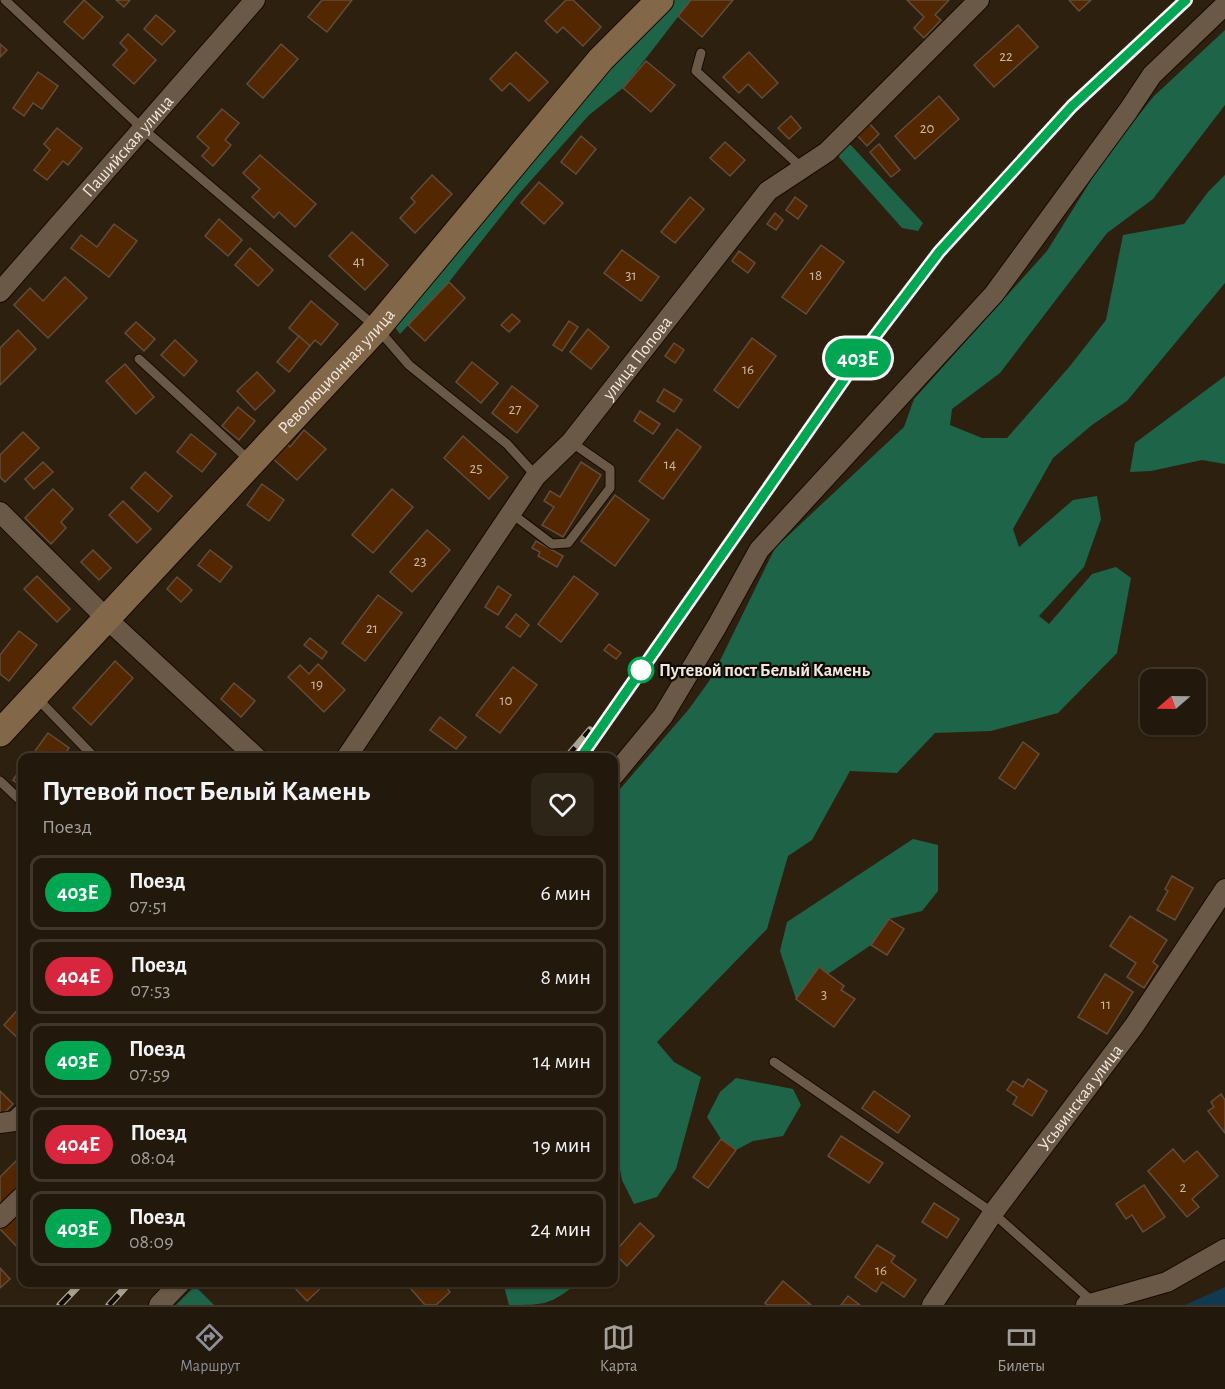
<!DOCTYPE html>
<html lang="ru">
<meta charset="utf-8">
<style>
:root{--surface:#22180b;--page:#2e2519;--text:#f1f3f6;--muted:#a2a09d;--line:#3f372c;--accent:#8c9099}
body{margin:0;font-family:"Alegreya Sans",sans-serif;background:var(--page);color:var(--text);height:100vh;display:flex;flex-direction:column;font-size:22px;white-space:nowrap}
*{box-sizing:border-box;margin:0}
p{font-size:20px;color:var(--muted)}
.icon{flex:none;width:33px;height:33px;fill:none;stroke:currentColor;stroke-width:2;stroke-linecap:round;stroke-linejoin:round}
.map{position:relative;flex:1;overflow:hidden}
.sheet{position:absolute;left:18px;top:753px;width:600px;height:534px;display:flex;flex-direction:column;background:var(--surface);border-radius:12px;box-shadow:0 2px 4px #0004,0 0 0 2px var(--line)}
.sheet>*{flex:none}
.badge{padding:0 12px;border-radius:20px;font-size:21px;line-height:39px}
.needle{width:39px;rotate:250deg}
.fabs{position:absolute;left:1140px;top:669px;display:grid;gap:12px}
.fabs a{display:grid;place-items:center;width:66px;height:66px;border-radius:12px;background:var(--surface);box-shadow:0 2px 4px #0004,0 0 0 2px var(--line);font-size:30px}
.map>.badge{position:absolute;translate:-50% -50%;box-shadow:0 0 0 3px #fff}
.round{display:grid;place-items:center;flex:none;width:63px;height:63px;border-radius:12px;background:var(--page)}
.headline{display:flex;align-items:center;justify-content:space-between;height:102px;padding:0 24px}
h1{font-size:28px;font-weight:700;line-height:45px}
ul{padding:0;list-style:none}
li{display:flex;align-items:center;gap:18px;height:75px;margin:0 12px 9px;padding:0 12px;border:3px solid var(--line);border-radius:12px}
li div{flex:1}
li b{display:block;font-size:22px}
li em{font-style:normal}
li .badge{min-width:66px;font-weight:700;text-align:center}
.dock{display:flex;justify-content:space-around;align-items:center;height:84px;border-top:2px solid var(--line);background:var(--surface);font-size:16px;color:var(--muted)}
.dock a{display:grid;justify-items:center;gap:3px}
.dock .selected{color:var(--accent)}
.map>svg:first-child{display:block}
</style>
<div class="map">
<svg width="1225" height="1305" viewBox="0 0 1225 1305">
<rect width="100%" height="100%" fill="#2e200f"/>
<g fill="#1d6448">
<polygon points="668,0 691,0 623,88 589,115 518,195 449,282 400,334 391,322"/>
<polygon points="1225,30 1225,105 1153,199 1107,233 1000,373 952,409 950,425 982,438 1007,438 1070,366 1106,320 1123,235 1184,224 1208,192 1225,175 1225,283 1127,401 1092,425 1053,458 1013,529 1019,547 1073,500 1097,496 1101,519 1084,567 1039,616 1049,624 1092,574 1116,567 1131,578 1117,653 1058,713 991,731 935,733 897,773 850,771 812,840 788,856 767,929 657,1042 674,1062 701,1077 676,1169 657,1197 634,1204 622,1180 616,1149 614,1148 614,796 689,709 712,677 775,548 904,427 914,399 1047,251 1106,156 1154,96"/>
<polygon points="848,142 923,223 918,231 902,228 839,157 840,148"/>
<polygon points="1225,376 1225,464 1202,460 1151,471 1130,472 1135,443"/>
<polygon points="913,839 938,845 938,891 922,911 889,919 871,945 828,974 820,968 796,999 780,951 787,922"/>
<polygon points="736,1078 793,1089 801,1105 783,1136 753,1141 736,1150 721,1139 707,1117 720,1092"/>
<path d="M503 1283V1282L578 1283C549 1305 546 1305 509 1305Z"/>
<polygon points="195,1286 214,1305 176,1305"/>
</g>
<polygon fill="#103952" points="1225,1287 1225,1305 1185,1305"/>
<g fill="#532700" stroke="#614c3e" stroke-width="1.5">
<polygon points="84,0 103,17 83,39 64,22"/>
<polygon points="116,0 130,0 124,7"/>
<polygon points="322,0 352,0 327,32 308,17"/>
<polygon points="566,0 573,0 601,27 583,46 563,27 557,33 545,21"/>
<polygon points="691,0 733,0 702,37 678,16"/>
<polygon points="907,0 949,0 935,15 941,20 924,38 914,28 924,17"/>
<polygon points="1069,0 1091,0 1079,11"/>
<polygon points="156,15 175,31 162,45 144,29"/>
<polygon points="1018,25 1038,47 994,87 974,65"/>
<polygon points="128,34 156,60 134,84 113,65 127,50 120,43"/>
<polygon points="0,44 7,50 0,57"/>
<polygon points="281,44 298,59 263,98 247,84"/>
<polygon points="516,52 548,82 529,101 510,83 502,91 490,79"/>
<polygon points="749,52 778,83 762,98 748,84 739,93 723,77"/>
<polygon points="646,61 675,85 651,112 623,88"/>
<polygon points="38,72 58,86 42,109 33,103 24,116 13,108"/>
<polygon points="939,96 959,119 915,159 895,136"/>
<polygon points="222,109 239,123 225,140 231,145 213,166 202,156 209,148 197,137"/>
<polygon points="791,116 801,128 789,139 778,128"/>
<polygon points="867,121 879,134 867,146 855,133"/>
<polygon points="57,128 82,148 68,165 63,161 47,180 34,170 50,150 44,144"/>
<polygon points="581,136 596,149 576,174 561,162"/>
<polygon points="725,142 745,160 730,176 710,158"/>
<polygon points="879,144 900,170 891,177 870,152"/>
<polygon points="260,155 316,204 295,227 279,212 274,218 252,197 260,189 243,173"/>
<polygon points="432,175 452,194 415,233 400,218 415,202 411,198"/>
<polygon points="539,182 563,203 544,224 521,203"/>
<polygon points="690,197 704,209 675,243 661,232"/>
<polygon points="795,197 807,206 798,219 786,210"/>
<polygon points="775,213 783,220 776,230 767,224"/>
<polygon points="219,219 242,240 228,256 205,236"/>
<polygon points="114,224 137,241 109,277 71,248 81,235 97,247"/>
<polygon points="352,232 388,265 365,290 329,256"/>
<polygon points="821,245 844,262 806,314 782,297"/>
<polygon points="250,248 273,270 258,286 235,265"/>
<polygon points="622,250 659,277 641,301 604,273"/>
<polygon points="739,251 755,263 748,273 732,261"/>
<polygon points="65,277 87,298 48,338 14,305 30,288 43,301"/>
<polygon points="449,282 465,298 425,341 408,325"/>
<polygon points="311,301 338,324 321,345 315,340 310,346 289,328"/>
<polygon points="512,314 520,321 509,332 501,325"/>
<polygon points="569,321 578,327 562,351 553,345"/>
<polygon points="136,322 155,339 144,351 125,333"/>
<polygon points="588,329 609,347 591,369 570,352"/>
<polygon points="18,330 36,349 0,385 0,348"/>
<polygon points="299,336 310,346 289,372 277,362"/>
<polygon points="752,338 776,356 738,408 714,390"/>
<polygon points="175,340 197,361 184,376 161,355"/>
<polygon points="674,343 684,350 675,363 665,356"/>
<polygon points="472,362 498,383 481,403 456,382"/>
<polygon points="125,364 154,397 136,414 106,381"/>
<polygon points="257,372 275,391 255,410 237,391"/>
<polygon points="512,386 538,406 517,433 492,413"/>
<polygon points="664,389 682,400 674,412 657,401"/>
<polygon points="238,407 255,421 239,440 222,426"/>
<polygon points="640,411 660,424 653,434 634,421"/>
<polygon points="677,429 701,447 663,499 639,481"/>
<polygon points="304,430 326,449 297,480 271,457 285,442 290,447"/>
<polygon points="23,432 39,448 5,482 0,477 0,455"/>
<polygon points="191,434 216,454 202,472 177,452"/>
<polygon points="463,436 508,477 489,499 444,458"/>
<polygon points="43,462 53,472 34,489 25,479"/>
<polygon points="581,462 601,475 563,537 542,525 554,507 544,501 550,491 560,497"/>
<polygon points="145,472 172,496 158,512 131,488"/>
<polygon points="262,484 284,500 269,521 247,505"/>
<polygon points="53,489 73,509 61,522 66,528 51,544 25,518"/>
<polygon points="392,489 413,507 373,553 352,535"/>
<polygon points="615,495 649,520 615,566 581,541"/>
<polygon points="123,501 151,529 137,543 109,515"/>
<polygon points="427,530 450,550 412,592 390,572"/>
<polygon points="536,541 563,556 557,567 538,556 540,552 532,548"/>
<polygon points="93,550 111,568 99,580 81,562"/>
<polygon points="210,550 232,567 220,582 198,565"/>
<polygon points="37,576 70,609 57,622 24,589"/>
<polygon points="574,576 598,594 561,642 538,624"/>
<polygon points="177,577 192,590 181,602 167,589"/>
<polygon points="498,586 511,595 498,615 485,607"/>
<polygon points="378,595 402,613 365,661 342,643"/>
<polygon points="516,614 529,625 520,637 506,627"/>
<polygon points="19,631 37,645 9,681 0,674 0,655"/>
<polygon points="310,638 327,652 322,659 304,645"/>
<polygon points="609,644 621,653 616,659 604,650"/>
<polygon points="115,661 133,678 91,725 73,708"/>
<polygon points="318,664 345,690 324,712 288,677 300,665 309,674"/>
<polygon points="513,667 537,685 500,733 476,715"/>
<polygon points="234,683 255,701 241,717 221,699"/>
<polygon points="440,717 466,737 456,749 430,730"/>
<polygon points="48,733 69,748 62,758 30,758"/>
<polygon points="1023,742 1039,754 1015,789 999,778"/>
<polygon points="22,767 22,787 13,780"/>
<polygon points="1172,876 1193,888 1175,920 1157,910 1168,891 1165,889"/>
<polygon points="1130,916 1167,940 1153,962 1158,966 1144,988 1127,977 1136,963 1110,946"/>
<polygon points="889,919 904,929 887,955 871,945"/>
<polygon points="819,967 844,986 841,990 855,999 834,1027 796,999"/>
<polygon points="1105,974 1133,992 1107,1034 1078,1017"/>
<polygon points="21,1006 22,1008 22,1042 4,1025"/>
<polygon points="1028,1079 1047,1091 1032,1116 1013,1104 1017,1097 1007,1090 1013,1081 1023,1087"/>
<polygon points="0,1091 13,1104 2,1115 0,1113"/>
<polygon points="874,1091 910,1116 898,1133 862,1108"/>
<polygon points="1221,1094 1225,1100 1225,1133 1208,1111 1214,1107 1211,1102"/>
<polygon points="841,1136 883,1163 869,1183 828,1156"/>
<polygon points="721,1139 736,1150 708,1188 693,1177"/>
<polygon points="1173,1149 1184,1162 1197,1151 1218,1176 1192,1199 1199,1207 1187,1217 1148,1171"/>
<polygon points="16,1161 22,1167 22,1184 0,1206 0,1177"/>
<polygon points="1144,1185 1165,1217 1143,1232 1132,1215 1126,1219 1116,1204"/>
<polygon points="934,1203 959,1219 947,1238 922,1222"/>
<polygon points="22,1208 22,1252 0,1229"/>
<polygon points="640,1223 654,1236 627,1266 614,1253"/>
<polygon points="877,1245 895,1256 891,1262 916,1280 904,1297 882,1282 876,1292 855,1277"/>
<polygon points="0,1268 10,1279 0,1288"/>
<polygon points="783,1281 811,1305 767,1305 765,1303"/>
<polygon points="294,1282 327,1282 307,1301 292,1285"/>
<polygon points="405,1282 442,1282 450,1292 436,1305 425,1305"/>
<polygon points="848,1296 860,1305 841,1305"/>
</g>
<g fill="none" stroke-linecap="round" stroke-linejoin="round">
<defs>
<g id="lane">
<polyline points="5,0 143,129 377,328 409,365 507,444 536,476"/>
<polyline points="701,53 696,71 802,168"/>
<polyline points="139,359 250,461"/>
<polyline points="511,513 552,544 568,543 610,488 610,469 571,442"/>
<polyline points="36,697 95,758"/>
<polyline points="0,781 22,802"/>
<polyline points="774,1062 993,1213 1093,1302"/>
</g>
<g id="street">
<path id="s1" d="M0 292 255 0"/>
<polyline points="0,512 107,619 257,758"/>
<path id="s2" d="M346 758 536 476 571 442 768 191 827 152 979 0"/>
<polyline points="614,775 663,716 717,626 759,550 994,294 1128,111 1152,75 1225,5"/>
<polyline points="0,1123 15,1121 22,1114"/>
<polyline points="0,1218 22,1197"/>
<polyline points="159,1305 181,1282"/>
<path id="s3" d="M932 1305 993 1213 1134 1026 1225 889"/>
<polyline points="1086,1305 1167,1282 1225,1249"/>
</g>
<g id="secondary">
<path id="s4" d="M0 733 377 328 601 59 660 0"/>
</g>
</defs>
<use href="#lane" stroke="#160900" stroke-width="11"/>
<use href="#street" stroke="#160900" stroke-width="22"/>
<use href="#secondary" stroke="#160900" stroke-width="29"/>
<use href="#lane" stroke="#695946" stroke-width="9"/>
<use href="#street" stroke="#695946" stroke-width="20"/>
<use href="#secondary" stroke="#836749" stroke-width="27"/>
<defs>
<g id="rail">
<polyline points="566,758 590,730"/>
<polyline points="580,758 866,348 939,252 1072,106 1186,0"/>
<polyline points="60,1305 82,1282"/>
<polyline points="109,1305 130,1282"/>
</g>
</defs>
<use href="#rail" stroke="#aca294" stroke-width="7"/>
<use href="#rail" stroke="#110b05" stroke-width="4.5" stroke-dasharray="14" stroke-linecap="butt"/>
</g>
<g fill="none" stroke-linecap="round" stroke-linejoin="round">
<defs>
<polyline id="line" points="580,758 866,348 939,252 1072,106 1186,0"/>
</defs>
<use href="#line" stroke="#fff" stroke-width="14"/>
<use href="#line" stroke="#00a651" stroke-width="9"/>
</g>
<circle fill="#fff" stroke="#00a651" stroke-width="3" cx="641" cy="670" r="12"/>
<g text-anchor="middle" stroke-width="4.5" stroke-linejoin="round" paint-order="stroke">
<g font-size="15" fill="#cab8a6">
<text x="1006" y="61">22</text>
<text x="927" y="133">20</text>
<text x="359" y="266">41</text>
<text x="631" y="280">31</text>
<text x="816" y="280">18</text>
<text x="748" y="374">16</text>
<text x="515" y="414">27</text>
<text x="670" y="469">14</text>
<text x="476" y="473">25</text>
<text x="420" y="566">23</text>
<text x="372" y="633">21</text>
<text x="317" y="689">19</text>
<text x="506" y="705">10</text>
<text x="824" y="999">3</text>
<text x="1106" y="1009">11</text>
<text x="1183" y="1192">2</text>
<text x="881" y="1275">16</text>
</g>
<g font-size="18" fill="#f1e8dd" stroke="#110b05">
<text dy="6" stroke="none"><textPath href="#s1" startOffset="194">Пашийская улица</textPath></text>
<text dy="6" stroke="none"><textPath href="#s2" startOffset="496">улица Попова</textPath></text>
<text dy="6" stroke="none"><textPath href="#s4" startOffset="494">Революционная улица</textPath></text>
<text dy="6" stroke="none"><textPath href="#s3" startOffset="255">Усьвинская улица</textPath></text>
</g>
<g font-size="18" font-weight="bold" fill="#f1e8dd" stroke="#110b05" text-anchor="start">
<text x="659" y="676">Путевой пост Белый Камень</text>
</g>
</g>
</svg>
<div class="fabs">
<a><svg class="needle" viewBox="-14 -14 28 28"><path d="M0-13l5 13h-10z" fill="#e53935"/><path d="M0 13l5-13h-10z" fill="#a2a09d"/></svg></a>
</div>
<b class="badge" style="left:858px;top:358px;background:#00a651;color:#fff">403Е</b>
<section class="sheet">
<div class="headline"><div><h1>Путевой пост Белый Камень</h1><p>Поезд</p></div><a class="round"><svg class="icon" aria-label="heart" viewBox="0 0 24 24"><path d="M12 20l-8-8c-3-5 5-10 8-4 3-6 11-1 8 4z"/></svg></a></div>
<ul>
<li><span class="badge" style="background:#00a651;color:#fff">403Е</span><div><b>Поезд</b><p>07:51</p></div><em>6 мин</em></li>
<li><span class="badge" style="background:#d7263d;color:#fff">404Е</span><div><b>Поезд</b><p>07:53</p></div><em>8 мин</em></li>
<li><span class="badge" style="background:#00a651;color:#fff">403Е</span><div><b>Поезд</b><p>07:59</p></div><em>14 мин</em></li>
<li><span class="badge" style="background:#d7263d;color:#fff">404Е</span><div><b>Поезд</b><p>08:04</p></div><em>19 мин</em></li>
<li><span class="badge" style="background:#00a651;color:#fff">403Е</span><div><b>Поезд</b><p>08:09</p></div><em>24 мин</em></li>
</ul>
</section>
</div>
<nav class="dock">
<a class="selected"><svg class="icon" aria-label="directions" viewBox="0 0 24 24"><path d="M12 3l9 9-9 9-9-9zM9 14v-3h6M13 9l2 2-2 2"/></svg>Маршрут</a>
<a><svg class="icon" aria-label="map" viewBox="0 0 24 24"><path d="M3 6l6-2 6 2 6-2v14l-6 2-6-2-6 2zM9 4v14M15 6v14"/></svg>Карта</a>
<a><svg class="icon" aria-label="tickets" viewBox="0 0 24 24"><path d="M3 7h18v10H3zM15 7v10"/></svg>Билеты</a>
</nav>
